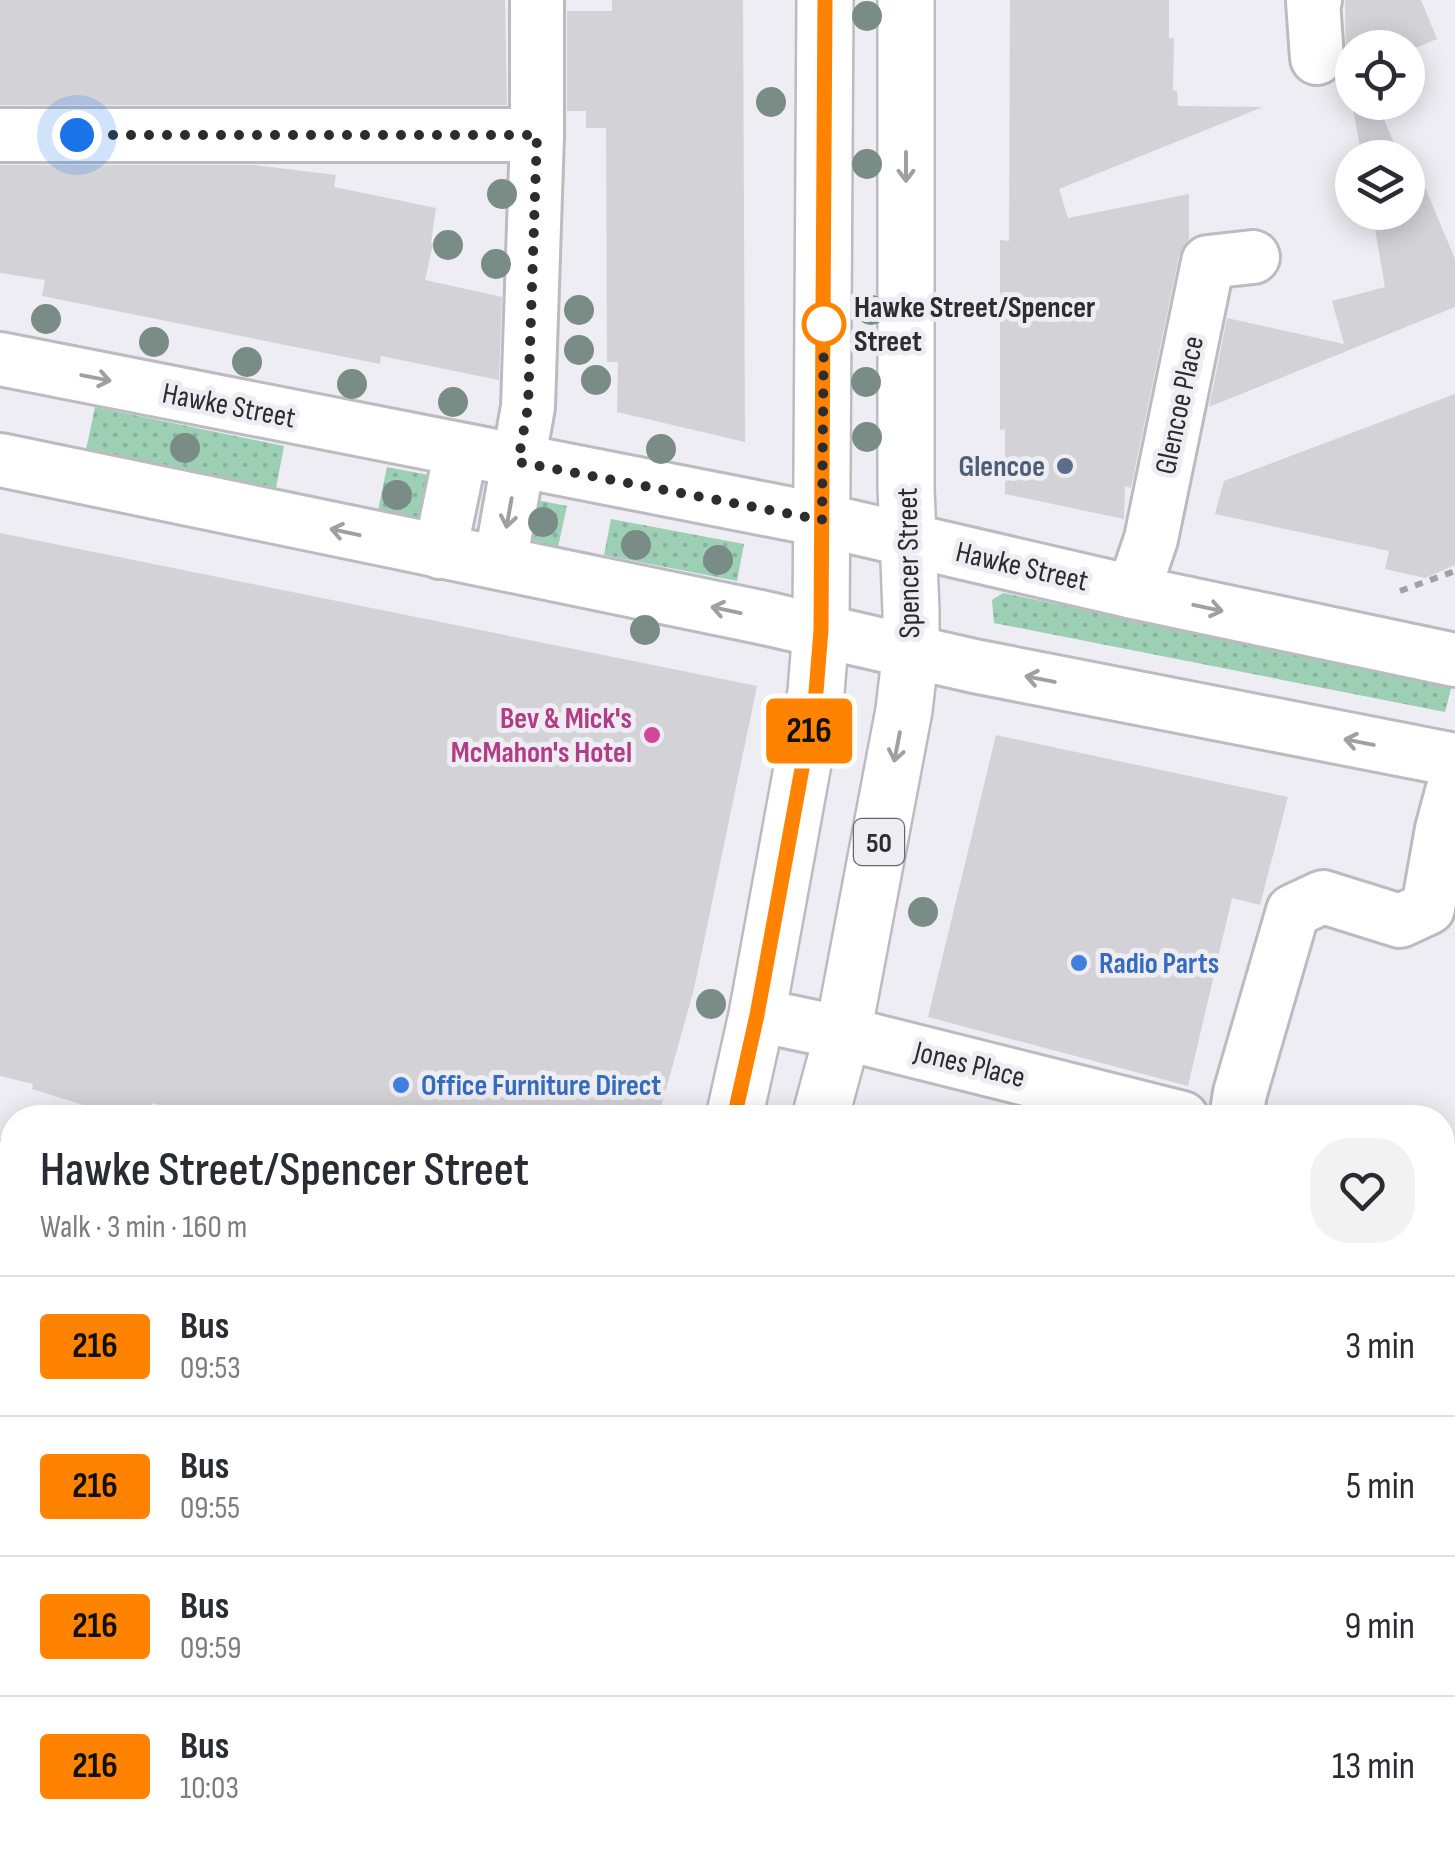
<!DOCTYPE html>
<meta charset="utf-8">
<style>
:root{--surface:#fff;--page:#f2f2f3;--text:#2b2b33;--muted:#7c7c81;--line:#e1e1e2}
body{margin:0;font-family:"Sofia Sans Condensed",sans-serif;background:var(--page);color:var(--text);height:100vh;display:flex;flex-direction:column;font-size:38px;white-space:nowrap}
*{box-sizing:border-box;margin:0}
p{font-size:32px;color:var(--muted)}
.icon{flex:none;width:55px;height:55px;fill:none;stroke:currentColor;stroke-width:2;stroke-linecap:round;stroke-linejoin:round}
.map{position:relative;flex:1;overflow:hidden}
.side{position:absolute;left:0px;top:1105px;width:1455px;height:752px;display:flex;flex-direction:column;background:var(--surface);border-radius:40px 40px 0 0;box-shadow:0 5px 25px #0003}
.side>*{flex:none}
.badge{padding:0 20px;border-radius:8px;font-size:35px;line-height:65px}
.buttons{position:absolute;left:1335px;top:30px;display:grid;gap:20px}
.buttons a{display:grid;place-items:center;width:90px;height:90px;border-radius:50%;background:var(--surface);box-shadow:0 5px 25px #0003;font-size:50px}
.you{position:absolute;width:50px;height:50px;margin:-25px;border:8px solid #fff;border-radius:50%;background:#1a73e8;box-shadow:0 0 0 15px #1a73e833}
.map>.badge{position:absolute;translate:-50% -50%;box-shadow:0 0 0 5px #fff}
.round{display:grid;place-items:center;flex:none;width:105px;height:105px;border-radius:40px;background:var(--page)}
.overview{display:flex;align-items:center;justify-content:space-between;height:170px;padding:0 40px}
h1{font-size:48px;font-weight:600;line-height:75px}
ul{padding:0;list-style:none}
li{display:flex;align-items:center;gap:30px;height:140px;padding:0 40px;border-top:2px solid var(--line)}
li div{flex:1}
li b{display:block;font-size:38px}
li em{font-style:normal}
li .badge{min-width:110px;font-weight:700;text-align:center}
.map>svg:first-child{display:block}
</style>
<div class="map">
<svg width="1455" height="1856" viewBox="0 0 1455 1856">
<defs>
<pattern id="grass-dots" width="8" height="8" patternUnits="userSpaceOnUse" patternTransform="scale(2.5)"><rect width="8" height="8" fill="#9ccfb4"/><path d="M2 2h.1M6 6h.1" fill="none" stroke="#87b29b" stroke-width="1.8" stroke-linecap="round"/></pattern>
</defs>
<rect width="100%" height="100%" fill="#eeedf3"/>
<g fill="url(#grass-dots)">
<polygon points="95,407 284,446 276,488 86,450"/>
<polygon points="387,467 429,475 421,518 378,510"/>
<polygon points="527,498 567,506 558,547 520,537"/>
<polygon points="611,519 744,544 737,581 604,555"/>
<polygon points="1003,593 1452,685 1445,712 994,623 992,600"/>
<polygon points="1442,1591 1455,1595 1455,1701 1443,1697"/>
</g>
<g fill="#d2d2d7">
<polygon points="0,0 505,0 507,105 0,105"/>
<polygon points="612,0 743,0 745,442 617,412 618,362 607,362 606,128 586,128 586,111 567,111 567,11 612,11"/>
<polygon points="1010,0 1169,0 1169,38 1174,38 1173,90 1177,91 1178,106 1263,107 1059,189 1068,218 1189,194 1189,239 1179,256 1131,488 1125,486 1124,519 1005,494 1005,429 1000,430 1000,240 1009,241"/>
<polygon points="1345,0 1421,0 1437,39 1408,51 1408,48 1352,48 1351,73 1346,61"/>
<polygon points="1352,81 1352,102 1377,102 1400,158 1362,158 1348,82"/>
<polygon points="0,165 254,165 336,175 334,187 436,208 431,243 433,244 425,280 502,297 499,380 381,356 380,364 42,296 45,280 0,273"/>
<polygon points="1408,167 1416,182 1422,180 1455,259 1455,307 1209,407 1227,318 1344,344 1332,301 1385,287 1372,212 1408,212"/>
<polygon points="1455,394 1455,565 1425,578 1385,569 1389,551 1215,514 1224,481"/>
<polygon points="0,533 757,686 694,989 658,1118 208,1118 152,1103 149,1118 125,1118 32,1089 33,1084 0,1076"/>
<polygon points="996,735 1288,797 1260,905 1232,898 1188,1086 928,1017"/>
</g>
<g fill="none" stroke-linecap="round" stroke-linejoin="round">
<defs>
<g id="minor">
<polyline points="537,0 537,135"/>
<polyline points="1315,0 1313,1 1317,58"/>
<polyline points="0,135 537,135 528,407 500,563"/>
<polyline points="0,359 822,520 1133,592 1455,660"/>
<polyline points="0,460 760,617 974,666 1455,760"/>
<polyline points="440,552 461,451"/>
<polyline points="1133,592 1151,539 1208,262 1253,257"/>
<polyline points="757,1015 843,1033 1182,1118"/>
<polyline points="1236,1118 1240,1093 1293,911 1323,897 1400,921 1428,908 1442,829 1455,781"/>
<polyline points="0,1168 12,1172"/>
<polyline points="1442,1185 1455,1188"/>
<polyline points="0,1284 12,1288"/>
<polyline points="1442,1711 1455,1715"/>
<polyline points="194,1856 199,1845"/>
</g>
<g id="major">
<polyline points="734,1118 757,1015 816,692 821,630 825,0"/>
<polyline points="820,1118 843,1033 904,710 911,650 911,611 906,488 906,0"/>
<polyline points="479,1856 483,1845"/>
<polyline points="578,1856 582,1845"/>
</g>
</defs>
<use href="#minor" stroke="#bcbbc1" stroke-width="58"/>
<use href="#major" stroke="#bcbbc1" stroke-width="60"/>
<polyline stroke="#a1a0a5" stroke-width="6" stroke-dasharray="8 8" stroke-linecap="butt" points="1400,591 1455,571"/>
<use href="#minor" stroke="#fff" stroke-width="52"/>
<use href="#major" stroke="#fff" stroke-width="55"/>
</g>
<g fill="#798c86">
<circle cx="867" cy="16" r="15"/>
<circle cx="771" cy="102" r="15"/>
<circle cx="867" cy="164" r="15"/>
<circle cx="502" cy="194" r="15"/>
<circle cx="448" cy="245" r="15"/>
<circle cx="496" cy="264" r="15"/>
<circle cx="579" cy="310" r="15"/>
<circle cx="871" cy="310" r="15"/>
<circle cx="46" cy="319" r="15"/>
<circle cx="154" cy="342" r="15"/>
<circle cx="579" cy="350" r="15"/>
<circle cx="247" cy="362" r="15"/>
<circle cx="596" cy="380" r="15"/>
<circle cx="866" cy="382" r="15"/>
<circle cx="352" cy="384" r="15"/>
<circle cx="453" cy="402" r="15"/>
<circle cx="867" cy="437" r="15"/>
<circle cx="185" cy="448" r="15"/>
<circle cx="661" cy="449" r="15"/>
<circle cx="397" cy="495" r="15"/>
<circle cx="543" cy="522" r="15"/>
<circle cx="636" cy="545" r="15"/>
<circle cx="718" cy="560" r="15"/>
<circle cx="645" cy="630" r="15"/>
<circle cx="923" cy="912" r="15"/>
<circle cx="711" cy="1004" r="15"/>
</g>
<defs><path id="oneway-shaft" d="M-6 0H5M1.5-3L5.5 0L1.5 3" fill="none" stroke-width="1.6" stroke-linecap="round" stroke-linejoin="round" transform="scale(2.5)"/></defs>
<g stroke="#a0a0a1">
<use href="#oneway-shaft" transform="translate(906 167) rotate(90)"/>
<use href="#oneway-shaft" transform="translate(96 378) rotate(11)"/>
<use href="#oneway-shaft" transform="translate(509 513) rotate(100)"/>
<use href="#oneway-shaft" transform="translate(345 532) rotate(-168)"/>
<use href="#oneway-shaft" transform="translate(1208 608) rotate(12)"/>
<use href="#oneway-shaft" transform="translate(726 610) rotate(-168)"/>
<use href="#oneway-shaft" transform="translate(1040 679) rotate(-169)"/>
<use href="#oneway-shaft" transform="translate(1359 742) rotate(-169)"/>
<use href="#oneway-shaft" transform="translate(897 747) rotate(101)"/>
</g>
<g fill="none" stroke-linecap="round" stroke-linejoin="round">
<defs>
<polyline id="line" points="734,1118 757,1015 816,692 821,630 825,0"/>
</defs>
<use href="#line" stroke="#fff" stroke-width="22"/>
<use href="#line" stroke="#ff8200" stroke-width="15"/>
<polyline stroke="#2d2c2f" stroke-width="10" stroke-dasharray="0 18" points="77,135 537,135 528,407 518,462 822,520 824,314 824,324"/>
</g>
<circle fill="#fff" stroke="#ff8200" stroke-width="5" cx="824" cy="324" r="20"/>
<circle fill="#5c6f8a" stroke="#eeedf3" stroke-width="4" cx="1065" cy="466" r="10"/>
<circle fill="#d1479c" stroke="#eeedf3" stroke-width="4" cx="652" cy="735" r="10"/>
<g fill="#3f7fe0" stroke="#eeedf3" stroke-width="4">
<circle cx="1079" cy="963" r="10"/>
<circle cx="401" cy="1085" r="10"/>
</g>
<g text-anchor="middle" stroke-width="10" stroke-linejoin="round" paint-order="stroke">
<rect fill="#eeedf3" stroke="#67666a" stroke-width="2.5" x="854" y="819" width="50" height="46" rx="8"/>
<g font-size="28" font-weight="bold" fill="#2d2c2f">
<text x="879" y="852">50</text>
</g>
<g font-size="30" font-weight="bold" fill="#2d2c2f" stroke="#eeedf3" text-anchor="start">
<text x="854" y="317">Hawke Street/Spencer<tspan x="854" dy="34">Street</tspan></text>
</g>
<g font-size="30" fill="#2d2c2f" stroke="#eeedf3">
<text transform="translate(229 405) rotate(11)" y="10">Hawke Street</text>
<text transform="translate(1179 405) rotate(-78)" y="10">Glencoe Place</text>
<text transform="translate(908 563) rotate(-91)" y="10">Spencer Street</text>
<text transform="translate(1022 566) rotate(13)" y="10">Hawke Street</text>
<text transform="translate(970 1064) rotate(14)" y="10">Jones Place</text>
</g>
<g font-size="30" font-weight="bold" fill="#4e5e75" stroke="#eeedf3" text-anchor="end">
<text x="1045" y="476">Glencoe</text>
</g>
<g font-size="30" font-weight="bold" fill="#b23c85" stroke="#eeedf3" text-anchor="end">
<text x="632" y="728">Bev &amp; Mick's<tspan x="632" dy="34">McMahon's Hotel</tspan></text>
</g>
<g font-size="30" font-weight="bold" fill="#366cbe" stroke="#eeedf3" text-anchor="start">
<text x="1099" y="973">Radio Parts</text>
<text x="421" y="1095">Office Furniture Direct</text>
</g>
</g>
</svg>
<div class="buttons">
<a><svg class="icon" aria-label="locate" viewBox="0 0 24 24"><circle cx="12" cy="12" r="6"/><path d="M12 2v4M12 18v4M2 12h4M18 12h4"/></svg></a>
<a><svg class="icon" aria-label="layers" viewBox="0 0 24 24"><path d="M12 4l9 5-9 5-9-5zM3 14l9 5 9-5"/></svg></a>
</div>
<div class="you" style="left:77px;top:135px"></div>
<b class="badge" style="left:809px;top:731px;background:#ff8200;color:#111">216</b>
<section class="side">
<div class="overview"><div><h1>Hawke Street/Spencer Street</h1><p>Walk · 3 min · 160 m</p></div><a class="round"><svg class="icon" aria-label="heart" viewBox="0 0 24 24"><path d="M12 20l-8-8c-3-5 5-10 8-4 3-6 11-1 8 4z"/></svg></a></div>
<ul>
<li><span class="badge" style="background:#ff8200;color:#111">216</span><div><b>Bus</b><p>09:53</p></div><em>3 min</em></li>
<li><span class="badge" style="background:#ff8200;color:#111">216</span><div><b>Bus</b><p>09:55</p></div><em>5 min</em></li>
<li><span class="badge" style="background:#ff8200;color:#111">216</span><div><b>Bus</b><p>09:59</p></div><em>9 min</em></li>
<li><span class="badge" style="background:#ff8200;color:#111">216</span><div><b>Bus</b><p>10:03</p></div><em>13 min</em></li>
</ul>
</section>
</div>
